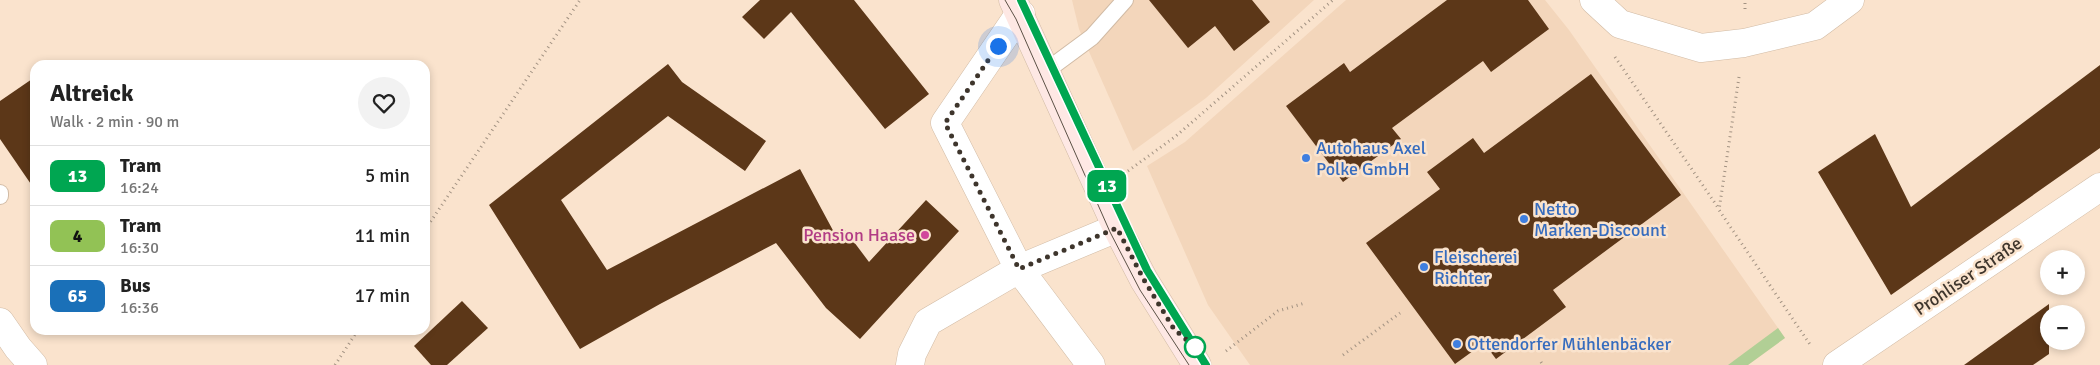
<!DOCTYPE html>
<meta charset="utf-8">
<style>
:root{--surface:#fff;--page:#f2f2f2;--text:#222;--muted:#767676;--line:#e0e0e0}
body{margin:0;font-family:Signika,sans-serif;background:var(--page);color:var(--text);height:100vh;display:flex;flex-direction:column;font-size:19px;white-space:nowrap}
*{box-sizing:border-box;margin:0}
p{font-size:16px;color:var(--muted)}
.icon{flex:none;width:28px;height:28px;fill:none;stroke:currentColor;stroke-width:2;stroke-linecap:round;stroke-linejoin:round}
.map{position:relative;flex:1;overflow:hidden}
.details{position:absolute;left:30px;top:60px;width:400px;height:275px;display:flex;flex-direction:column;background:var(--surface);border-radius:15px;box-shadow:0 2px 8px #0003}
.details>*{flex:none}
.badge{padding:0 10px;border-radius:8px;font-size:18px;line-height:32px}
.fabs{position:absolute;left:2040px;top:250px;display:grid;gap:10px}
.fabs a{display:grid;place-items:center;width:45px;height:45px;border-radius:50%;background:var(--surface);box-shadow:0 2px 8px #0003;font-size:25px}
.you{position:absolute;width:25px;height:25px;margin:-12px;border:4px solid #fff;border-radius:50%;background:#1a73e8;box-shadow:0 0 0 8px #1a73e833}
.map>.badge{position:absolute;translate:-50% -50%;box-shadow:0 0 0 2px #fff}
.round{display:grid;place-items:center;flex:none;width:52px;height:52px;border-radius:26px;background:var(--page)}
.summary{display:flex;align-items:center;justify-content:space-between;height:85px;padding:0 20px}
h1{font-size:24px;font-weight:800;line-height:38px}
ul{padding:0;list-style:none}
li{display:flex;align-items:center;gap:15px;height:60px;padding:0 20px;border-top:1px solid var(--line)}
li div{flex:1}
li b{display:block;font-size:19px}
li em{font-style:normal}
li .badge{min-width:55px;font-weight:700;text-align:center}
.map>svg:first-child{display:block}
</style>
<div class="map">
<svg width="2100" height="365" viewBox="0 0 2100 365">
<rect width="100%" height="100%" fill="#fae3cd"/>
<g fill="#f3d6bb">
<polygon points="1072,0 1314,0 1206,98 1133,151 1079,29"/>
<polygon points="1346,0 1545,0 1569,30 1785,338 1748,365 1250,365 1208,305 1147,166 1185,142"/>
</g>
<polygon fill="#b1cf95" points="1778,328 1785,338 1748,365 1728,365"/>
<g fill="#5c3718">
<polygon points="760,0 854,0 929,94 885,129 791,12 764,39 742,17"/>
<polygon points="1149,0 1252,0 1270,22 1234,51 1215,26 1188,48"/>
<polygon points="1447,0 1528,0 1549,29 1491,72 1483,61 1392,128 1401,139 1343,182 1286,106 1344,63 1350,72"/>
<polygon points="668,64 682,82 766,141 745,171 668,116 561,200 607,270 800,169 836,236 845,230 869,262 926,200 959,231 860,339 826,308 776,243 660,304 580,349 489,205"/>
<polygon points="2100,65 2100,148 1891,295 1818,172 1875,134 1911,207"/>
<polygon points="1591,74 1681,195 1553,290 1566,307 1496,359 1484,343 1455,364 1366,243 1440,189 1427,172 1473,138 1484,153"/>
<polygon points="35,77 35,190 0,139 0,101"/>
<polygon points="462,301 488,328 447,365 431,365 414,346"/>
<polygon points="2049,304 2049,354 2033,365 1964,365"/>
</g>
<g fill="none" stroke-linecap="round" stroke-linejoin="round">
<defs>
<g id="lane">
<polyline points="1046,71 1092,37 1125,0"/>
<polyline points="0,193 0,196"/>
</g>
<g id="street">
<polyline points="1594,0 1620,24 1701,48 1744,43 1815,26 1850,0"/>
<polyline points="1021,14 1016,19 945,123 1019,269 1091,365"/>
<polyline points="0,322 18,348 33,365"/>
<polyline points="910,365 912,354 928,322 1019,269 1117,228"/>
<polyline points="1837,365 2100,187"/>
</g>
<polyline id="secondary" points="1013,0 1117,228 1144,280 1197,365"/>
</defs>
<use href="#lane" stroke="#d1bba5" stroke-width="18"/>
<use href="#street" stroke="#d1bba5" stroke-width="29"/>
<use href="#secondary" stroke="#d1bba5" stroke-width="29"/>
<g stroke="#a29282" stroke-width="3" stroke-dasharray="1 4" stroke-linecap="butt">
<polyline points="1745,9 1745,0"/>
<polyline points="1615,57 1719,209"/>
<polyline points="1739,77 1719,210 1811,346"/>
<polyline points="1128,171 1176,136 1333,0"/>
<polyline points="425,230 580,0"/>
<polyline points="1226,351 1278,311 1305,303"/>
<polyline points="1343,355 1400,313"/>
<polyline points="1541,362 1543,365"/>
<polyline points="335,365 358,330"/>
</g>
<use href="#lane" stroke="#fff" stroke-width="16"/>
<use href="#street" stroke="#fff" stroke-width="28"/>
<use href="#secondary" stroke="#fee8e4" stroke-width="28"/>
<g stroke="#5b5045" stroke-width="1">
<polyline points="1005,0 1016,19 1110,232 1140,290 1189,365"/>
<polyline points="1021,0 1147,270 1206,365"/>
</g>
</g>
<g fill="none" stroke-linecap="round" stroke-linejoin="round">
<defs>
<polyline id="line" points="1021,0 1147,270 1206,365"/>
</defs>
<use href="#line" stroke="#fff" stroke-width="11"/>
<use href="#line" stroke="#00a651" stroke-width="8"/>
<polyline stroke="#3e352c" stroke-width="5" stroke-dasharray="0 9" points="998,46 945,123 1019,269 1117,228 1144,280 1174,329 1195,347"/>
</g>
<g fill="#3f7fe0" stroke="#fae3cd" stroke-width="2">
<circle cx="1306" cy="158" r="5"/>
<circle cx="1524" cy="219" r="5"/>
<circle cx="1424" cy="267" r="5"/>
<circle cx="1457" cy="344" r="5"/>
</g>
<circle fill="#d1479c" stroke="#fae3cd" stroke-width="2" cx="925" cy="235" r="5"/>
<circle fill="#fff" stroke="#00a651" stroke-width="2.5" cx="1195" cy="347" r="10"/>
<g text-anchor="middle" stroke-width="5" stroke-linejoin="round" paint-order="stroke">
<g font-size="18" fill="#366cbe" stroke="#fae3cd" text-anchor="start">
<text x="1316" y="154">Autohaus Axel<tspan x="1316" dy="21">Polke GmbH</tspan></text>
<text x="1534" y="215">Netto<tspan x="1534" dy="21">Marken-Discount</tspan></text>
<text x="1434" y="263">Fleischerei<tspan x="1434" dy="21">Richter</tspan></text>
<text x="1467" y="350">Ottendorfer Mühlenbäcker</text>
</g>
<g font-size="18" fill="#b23c85" stroke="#fae3cd" text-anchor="end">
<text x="915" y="241">Pension Haase</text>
</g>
<g font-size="18" fill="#3e352c" stroke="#fae3cd">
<text transform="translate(1968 276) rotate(-34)" y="6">Prohliser Straße</text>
</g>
</g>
</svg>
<div class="fabs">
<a>+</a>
<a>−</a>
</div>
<div class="you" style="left:998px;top:46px"></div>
<b class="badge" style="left:1107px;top:186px;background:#00a651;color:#fff">13</b>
<section class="details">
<div class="summary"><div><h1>Altreick</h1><p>Walk · 2 min · 90 m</p></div><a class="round"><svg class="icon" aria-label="heart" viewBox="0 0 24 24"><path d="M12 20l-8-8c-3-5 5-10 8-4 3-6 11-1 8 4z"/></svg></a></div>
<ul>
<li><span class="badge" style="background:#00a651;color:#fff">13</span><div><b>Tram</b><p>16:24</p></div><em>5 min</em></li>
<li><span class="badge" style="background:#92c255;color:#111">4</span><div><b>Tram</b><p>16:30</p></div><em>11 min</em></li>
<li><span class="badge" style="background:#1a70b8;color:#fff">65</span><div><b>Bus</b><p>16:36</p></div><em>17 min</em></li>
</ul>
</section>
</div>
